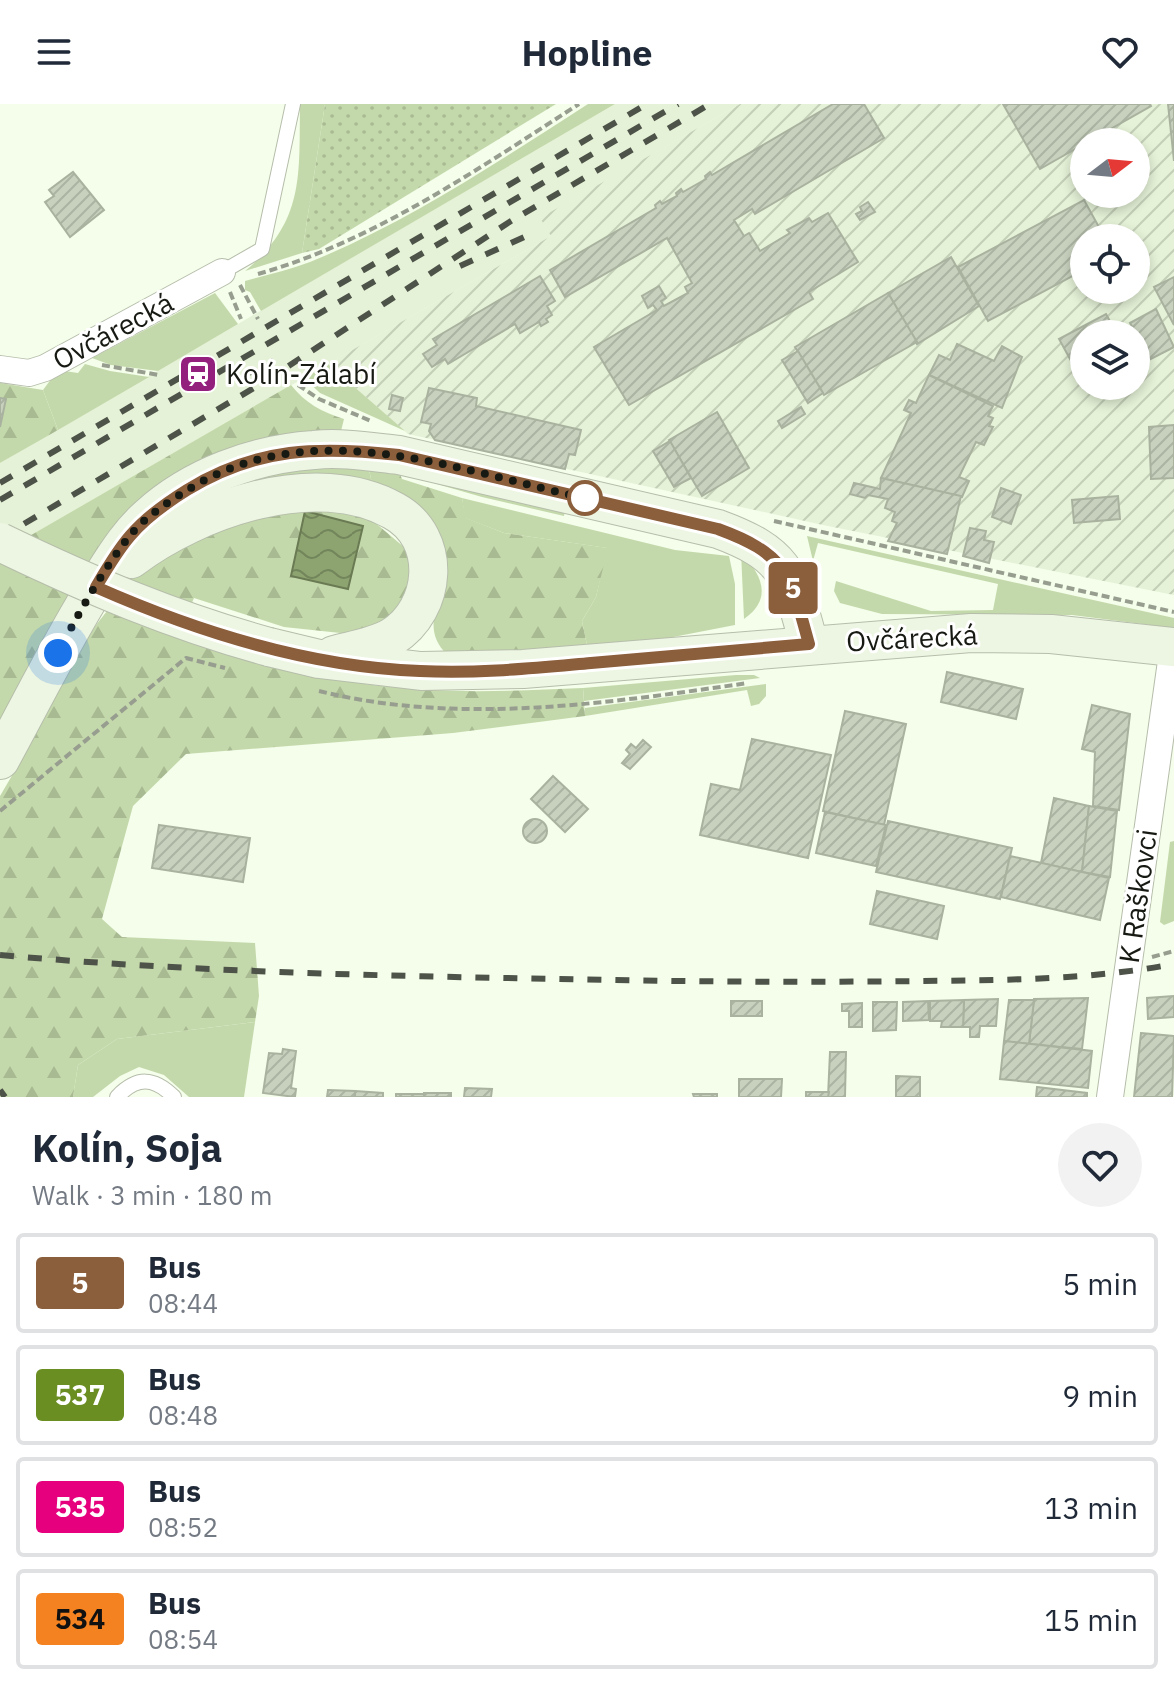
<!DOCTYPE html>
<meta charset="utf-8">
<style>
:root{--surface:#fff;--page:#f2f2f3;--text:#1f2937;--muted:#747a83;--line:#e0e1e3}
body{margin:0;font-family:"IBM Plex Sans",sans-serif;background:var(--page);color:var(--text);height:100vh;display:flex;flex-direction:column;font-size:30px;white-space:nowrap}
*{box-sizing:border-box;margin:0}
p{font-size:26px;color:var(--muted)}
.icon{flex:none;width:44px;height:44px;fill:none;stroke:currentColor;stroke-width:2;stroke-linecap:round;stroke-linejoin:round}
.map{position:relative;height:993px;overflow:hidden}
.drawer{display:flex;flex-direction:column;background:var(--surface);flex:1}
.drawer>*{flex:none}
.badge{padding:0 16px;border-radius:6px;font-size:28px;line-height:52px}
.needle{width:52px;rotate:74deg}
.buttons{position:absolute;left:1070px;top:24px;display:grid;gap:16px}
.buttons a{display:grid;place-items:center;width:80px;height:80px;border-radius:50%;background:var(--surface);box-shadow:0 4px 12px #0003;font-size:40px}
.you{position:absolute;width:40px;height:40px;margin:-20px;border:6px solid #fff;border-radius:50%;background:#1a73e8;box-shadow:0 0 0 12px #1a73e833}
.map>.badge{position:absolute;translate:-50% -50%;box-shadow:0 0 0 4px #fff}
.round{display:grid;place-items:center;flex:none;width:84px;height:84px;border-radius:42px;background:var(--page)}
.headline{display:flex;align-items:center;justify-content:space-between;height:136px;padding:0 32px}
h1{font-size:38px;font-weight:700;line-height:60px}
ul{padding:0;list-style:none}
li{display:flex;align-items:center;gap:24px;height:100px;margin:0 16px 12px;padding:0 16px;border:4px solid var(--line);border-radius:8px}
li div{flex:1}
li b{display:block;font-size:30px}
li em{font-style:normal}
li .badge{min-width:88px;font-weight:700;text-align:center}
header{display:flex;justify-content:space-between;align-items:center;height:104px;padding:0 32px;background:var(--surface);font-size:36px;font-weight:700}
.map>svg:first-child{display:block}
</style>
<header><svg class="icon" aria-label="menu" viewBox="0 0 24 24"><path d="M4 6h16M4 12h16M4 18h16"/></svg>Hopline<svg class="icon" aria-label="heart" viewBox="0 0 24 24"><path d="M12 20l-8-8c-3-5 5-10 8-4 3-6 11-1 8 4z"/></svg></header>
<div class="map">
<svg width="1174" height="993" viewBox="0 0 1174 993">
<defs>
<pattern id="industrial-furrows" width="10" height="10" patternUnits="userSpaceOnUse" patternTransform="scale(2)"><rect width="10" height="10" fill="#e5f2d7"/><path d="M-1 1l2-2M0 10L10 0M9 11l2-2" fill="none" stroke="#c4cfb8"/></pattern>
<pattern id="forest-firs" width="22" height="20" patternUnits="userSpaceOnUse" patternTransform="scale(2)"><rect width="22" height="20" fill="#c4d9ab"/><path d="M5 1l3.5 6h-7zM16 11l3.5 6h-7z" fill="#a8ba92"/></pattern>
<pattern id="park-dots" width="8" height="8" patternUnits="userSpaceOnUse" patternTransform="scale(2)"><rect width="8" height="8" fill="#c4d9ab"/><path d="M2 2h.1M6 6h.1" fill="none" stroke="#a8ba92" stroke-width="1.8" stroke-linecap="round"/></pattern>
<pattern id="water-waves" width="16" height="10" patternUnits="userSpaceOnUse" patternTransform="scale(2)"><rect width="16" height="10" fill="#8da470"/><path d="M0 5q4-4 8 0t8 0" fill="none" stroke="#72855b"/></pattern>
<pattern id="building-hatch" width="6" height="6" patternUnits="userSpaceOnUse" patternTransform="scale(2)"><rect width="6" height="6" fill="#c8d1be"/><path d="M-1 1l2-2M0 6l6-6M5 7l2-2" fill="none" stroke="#abb3a2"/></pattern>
</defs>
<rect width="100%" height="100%" fill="#f4feea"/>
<polygon fill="#e5f2d7" points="615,0 740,0 541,114 551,132 0,449 0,359"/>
<path fill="url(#industrial-furrows)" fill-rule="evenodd" d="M740 0H1174V491L823 421 408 330 328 260 551 132 540 114ZM1084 38H1136V90H1084ZM1084 134H1136V186H1084ZM1084 230H1136V282H1084Z"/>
<g fill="#c4d9ab">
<path d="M300 0H325L302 149 245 167C305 117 299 72 300 0Z"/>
<path d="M588 0H615L261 207 250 188 245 186V177C267 171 289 166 310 158 409 118 499 57 588 0Z"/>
<polygon points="215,189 238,220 158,267 111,261 92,254"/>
<polygon points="85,260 110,267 149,273 58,326 43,286 58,266 78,269"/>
<polygon points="328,260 405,327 320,289 304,274"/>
<polygon points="368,361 373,384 180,402 262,364"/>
<polygon points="409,372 565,406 564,412 482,393"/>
<polygon points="462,394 675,446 729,452 735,480 735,521 637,540 588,546 582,517 596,493 607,444 504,429 465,414"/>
<polygon points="807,432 1174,514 1174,524 1072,511 882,510 840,499 834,487 836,477 931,507 993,506 998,480 818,439 813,457"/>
<path d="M741 448C761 470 774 494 744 515Z"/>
<polygon points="736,571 754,571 760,574 584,597 583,584"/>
<polygon points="766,580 766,592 759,600 751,602 747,586 585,612 585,604"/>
<polygon points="1174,737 1174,817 1164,821 1160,818 1170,738"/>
<polygon points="255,918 244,993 189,993 164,971 139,963 120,972 93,993 73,993 78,961 117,935"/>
</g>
<g fill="url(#forest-firs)">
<polygon points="0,279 43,286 58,326 0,359"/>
<path d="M291 281C305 299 322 308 344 315L341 327 167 383 0 618V449Z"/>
<path d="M368 361 398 366 402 375 462 394 466 414 504 429 608 444 596 493 582 517 588 546 448 551C428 533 433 515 438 491L373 384Z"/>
<path d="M316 402 372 416 405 444 412 470 410 491 393 513 350 530 284 523 194 494 178 531C245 552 311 574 381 582 448 590 516 587 583 584L585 612 453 629 186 650 133 702 102 815 122 833 255 839 259 892 255 918 117 935 78 961 73 993H0V692L17 663 68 562 96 521 140 465 212 422Z"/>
</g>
<polygon fill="url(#park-dots)" points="325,0 556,0 319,145 302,149"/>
<polygon fill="url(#water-waves)" stroke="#6a7b54" stroke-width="2" points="305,407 363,422 348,485 291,472"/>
<g fill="url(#building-hatch)" stroke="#a9b29f" stroke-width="2">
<polygon points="833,0 864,0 884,34 755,110 752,105 734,116 744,132 749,129 760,147 790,129 787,126 809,114 812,118 828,109 858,158 809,188 813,195 629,301 594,243 657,206 653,201 648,204 642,192 659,182 666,194 661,197 664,202 688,189 685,183 692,179 667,134 565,193 550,166 656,104 655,101 660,97 662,100 677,92 676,89 681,85 683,88 706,75 705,72 710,68 712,71"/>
<polygon points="1003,0 1150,0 1151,2 1040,65"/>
<polygon points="1168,0 1174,0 1174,57"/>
<polygon points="73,68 104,106 70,133 45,98 54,92 49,86"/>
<polygon points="1084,96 1105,134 1084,134 1084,166 988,217 958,163"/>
<polygon points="868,98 875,108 860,116 856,110 862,107 860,103"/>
<polygon points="951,153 979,202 917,240 888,189"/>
<polygon points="540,172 555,197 547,202 552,211 546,215 548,218 541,222 539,218 520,229 515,220 448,260 445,255 432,263 423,250 437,241 433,235"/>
<polygon points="1174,173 1174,221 1154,183"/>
<polygon points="888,189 917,238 824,291 795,243"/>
<polygon points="1156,205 1174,243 1149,256 1144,245 1138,248 1136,244 1136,237 1139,235 1130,219"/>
<polygon points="1106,210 1117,230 1084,230 1084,265 1076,266 1059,235"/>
<polygon points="957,240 994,257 1002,242 1022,253 1002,304 929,271 939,251 950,256"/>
<polygon points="798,247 823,289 808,299 782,256"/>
<polygon points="929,271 993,302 988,312 993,314 989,322 993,323 984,341 976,338 959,373 969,377 962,393 881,374 911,309 904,306 909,296 916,299"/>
<polygon points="429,284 477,294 476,302 581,326 575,351 569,350 565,365 435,336 429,327 431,320 421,318"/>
<polygon points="392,291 403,294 400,307 389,305"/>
<polygon points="0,294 6,295 0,323"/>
<polygon points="801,303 805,310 782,324 778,317"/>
<polygon points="717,308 749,364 702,392 669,336"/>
<polygon points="1174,321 1174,374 1151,375 1149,323"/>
<polygon points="670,337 691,374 674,383 653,347"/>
<polygon points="881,374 961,392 947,450 888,437 897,419 892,417 895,408 885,404 888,395 868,391 865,394 850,390 854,379 880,385"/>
<polygon points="1001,384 1021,391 1011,420 992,413"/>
<polygon points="1118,392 1120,415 1074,419 1072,396"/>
<polygon points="970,424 986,427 984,436 994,438 989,459 963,452"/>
<polygon points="947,568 1023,585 1016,615 941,598"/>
<polygon points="1092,601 1130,610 1119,706 1093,702 1095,648 1082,645"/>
<polygon points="845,607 906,620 884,721 823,707"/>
<polygon points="752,635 831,651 808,754 700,731 711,680 740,686"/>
<polygon points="643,636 651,643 630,665 622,659 630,650 626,646 631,640 636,644"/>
<polygon points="553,672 588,705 565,728 531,695"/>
<polygon points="1054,694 1089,702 1082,768 1041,759"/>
<polygon points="1089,702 1117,707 1110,773 1082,768"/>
<polygon points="825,708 886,721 876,762 816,749"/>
<circle cx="535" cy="727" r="12"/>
<polygon points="888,717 1012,744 1000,795 876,768"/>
<polygon points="159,721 250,734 243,778 152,764"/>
<polygon points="1010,752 1109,774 1100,816 1001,793"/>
<polygon points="877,787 944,802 937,835 870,820"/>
<polygon points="1174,892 1174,913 1148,915 1147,894"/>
<polygon points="1088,894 1082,945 1029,940 1034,895"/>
<polygon points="998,895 996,922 980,922 979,933 970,933 970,923 963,923 964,896"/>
<polygon points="964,896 963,923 941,923 942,917 930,917 930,897"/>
<polygon points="1009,896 1034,896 1029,940 1004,937"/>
<rect x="731" y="897" width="31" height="15"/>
<polygon points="928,897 929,916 903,917 903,898"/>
<polygon points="873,898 897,898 896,926 873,927"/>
<polygon points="862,899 862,923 849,923 849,907 842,907 842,900"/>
<polygon points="1141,929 1174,932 1172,993 1134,993"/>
<polygon points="1004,937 1092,947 1088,984 1000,975"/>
<polygon points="283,945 296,947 291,984 296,985 295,993 263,989 269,949 282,950"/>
<polygon points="830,948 846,948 845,993 828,993"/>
<polygon points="896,972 920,973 920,993 896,993"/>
<polygon points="739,975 782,975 781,993 739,993"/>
<polygon points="1037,983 1087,989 1087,993 1036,993"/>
<polygon points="465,984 492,985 491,993 464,993"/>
<polygon points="328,986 355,987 355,993 327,993"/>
<polygon points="355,987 383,989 383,993 355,993"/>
<polygon points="806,988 829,988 828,993 806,993"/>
<rect x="424" y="989" width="27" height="4"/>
<rect x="396" y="990" width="28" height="3"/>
<polygon points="693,990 717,990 717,993 694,993"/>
</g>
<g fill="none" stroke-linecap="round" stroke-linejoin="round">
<defs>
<g id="service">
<polyline points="222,168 262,145 293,0"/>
<path d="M117 993C137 972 154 973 174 993"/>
</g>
<g id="minor">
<polyline points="0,265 29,269 45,264 222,168"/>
<polyline points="1110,993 1173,543"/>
</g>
<g id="secondary">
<path d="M131 455C197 405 316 363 394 407 443 434 437 505 392 533 375 543 353 546 334 551"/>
<polyline points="269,543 319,555 421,567 523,565 971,529 1051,530 1174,543"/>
<path d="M0 656C33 596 63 534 100 476 115 453 128 431 148 413 193 372 255 350 314 346 342 343 371 348 399 351L718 425C789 451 790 472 809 540"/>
</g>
</defs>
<use href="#service" stroke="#b6beab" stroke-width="16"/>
<use href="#minor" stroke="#b6beab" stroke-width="28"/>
<use href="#secondary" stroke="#b6beab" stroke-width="40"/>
<g stroke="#979e8f" stroke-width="4" stroke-dasharray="8 4" stroke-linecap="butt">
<path d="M258 170C374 137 478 65 579 0"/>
<polyline points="240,181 258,215"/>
<polyline points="230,188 241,215"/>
<polyline points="102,261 159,271"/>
<polyline points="239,276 273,256"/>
<polyline points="298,281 319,295 371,317"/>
<polyline points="774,417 1174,508"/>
<path d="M319 587C459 622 608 599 748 579"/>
<polyline points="0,707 186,554 225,564"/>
<polyline points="1152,853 1174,847"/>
</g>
<use href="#service" stroke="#fff" stroke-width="14"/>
<use href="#minor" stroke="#fff" stroke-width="26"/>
<use href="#secondary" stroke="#edf6e2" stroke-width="38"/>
<g stroke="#4e5349" stroke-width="6" stroke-dasharray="14 14" stroke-linecap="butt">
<polyline points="460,162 533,129"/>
<polyline points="0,379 647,0"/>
<polyline points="0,396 678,0"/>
<polyline points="0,434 264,278 511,117 710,0"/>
<path d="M0 851C225 871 452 873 678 877 759 878 840 878 920 877 1005 876 1090 876 1174 860"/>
<polyline points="0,986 5,993"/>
</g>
<defs>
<path id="secondary-bridge" d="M0 438C89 481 174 517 269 543"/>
</defs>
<use href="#secondary-bridge" stroke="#b6beab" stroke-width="40" stroke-linecap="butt"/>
<use href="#secondary-bridge" stroke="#edf6e2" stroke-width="38"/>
</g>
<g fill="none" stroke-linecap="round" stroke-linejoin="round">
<defs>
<path id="line" d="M96 483C106 466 117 447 130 432 146 413 166 399 187 386 257 343 320 342 399 351L718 425C789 451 790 472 809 540 736 547 663 553 591 559 534 564 477 570 420 567 310 563 198 528 98 484"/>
</defs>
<use href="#line" stroke="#fff" stroke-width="18"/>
<use href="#line" stroke="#8b5e3c" stroke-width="12"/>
<path stroke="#171a13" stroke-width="8" stroke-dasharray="0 14.4" d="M58 549C78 510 101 469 128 434 144 413 167 399 189 385 314 308 454 366 585 394"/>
</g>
<defs>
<symbol id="station-square" viewBox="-11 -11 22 22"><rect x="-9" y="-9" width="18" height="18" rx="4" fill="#94207d" stroke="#fff"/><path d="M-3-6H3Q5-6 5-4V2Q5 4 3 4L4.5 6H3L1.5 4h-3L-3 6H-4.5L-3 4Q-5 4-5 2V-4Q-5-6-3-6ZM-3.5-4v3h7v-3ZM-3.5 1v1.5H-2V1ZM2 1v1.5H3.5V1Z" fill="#fff"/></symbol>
</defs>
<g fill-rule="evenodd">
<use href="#station-square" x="176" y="248" width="44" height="44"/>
</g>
<circle fill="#fff" stroke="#8b5e3c" stroke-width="4" cx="585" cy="394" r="16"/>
<g text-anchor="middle" stroke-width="6" stroke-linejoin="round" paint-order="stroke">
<g font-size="28" fill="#171a13" stroke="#fff">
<text transform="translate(113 227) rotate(-28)" y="10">Ovčárecká</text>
<text transform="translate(912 534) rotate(-3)" y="10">Ovčárecká</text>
<text transform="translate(1138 792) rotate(-82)" y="10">K Raškovci</text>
</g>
<g font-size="28" fill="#171a13" stroke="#fff" text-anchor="start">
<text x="226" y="280">Kolín-Zálabí</text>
</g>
</g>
</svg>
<div class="buttons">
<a><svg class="needle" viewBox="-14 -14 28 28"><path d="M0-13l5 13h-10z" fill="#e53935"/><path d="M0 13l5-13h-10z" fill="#747a83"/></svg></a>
<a><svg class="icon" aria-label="locate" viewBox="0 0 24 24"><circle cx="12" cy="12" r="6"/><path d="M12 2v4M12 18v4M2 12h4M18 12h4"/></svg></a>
<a><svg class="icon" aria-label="layers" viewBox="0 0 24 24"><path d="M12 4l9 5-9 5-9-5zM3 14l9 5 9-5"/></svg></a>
</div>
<div class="you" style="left:58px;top:549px"></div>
<b class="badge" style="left:793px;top:484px;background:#8b5e3c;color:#fff">5</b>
</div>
<section class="drawer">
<div class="headline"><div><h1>Kolín, Soja</h1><p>Walk · 3 min · 180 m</p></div><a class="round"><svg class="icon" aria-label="heart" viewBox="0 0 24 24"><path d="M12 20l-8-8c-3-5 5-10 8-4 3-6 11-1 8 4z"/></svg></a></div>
<ul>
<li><span class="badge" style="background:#8b5e3c;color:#fff">5</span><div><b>Bus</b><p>08:44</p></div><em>5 min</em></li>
<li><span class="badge" style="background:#6b8e23;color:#fff">537</span><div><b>Bus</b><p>08:48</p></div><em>9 min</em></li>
<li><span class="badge" style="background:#e6007e;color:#fff">535</span><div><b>Bus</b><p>08:52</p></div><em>13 min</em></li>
<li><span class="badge" style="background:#f58220;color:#111">534</span><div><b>Bus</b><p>08:54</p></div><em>15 min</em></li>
</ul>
</section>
